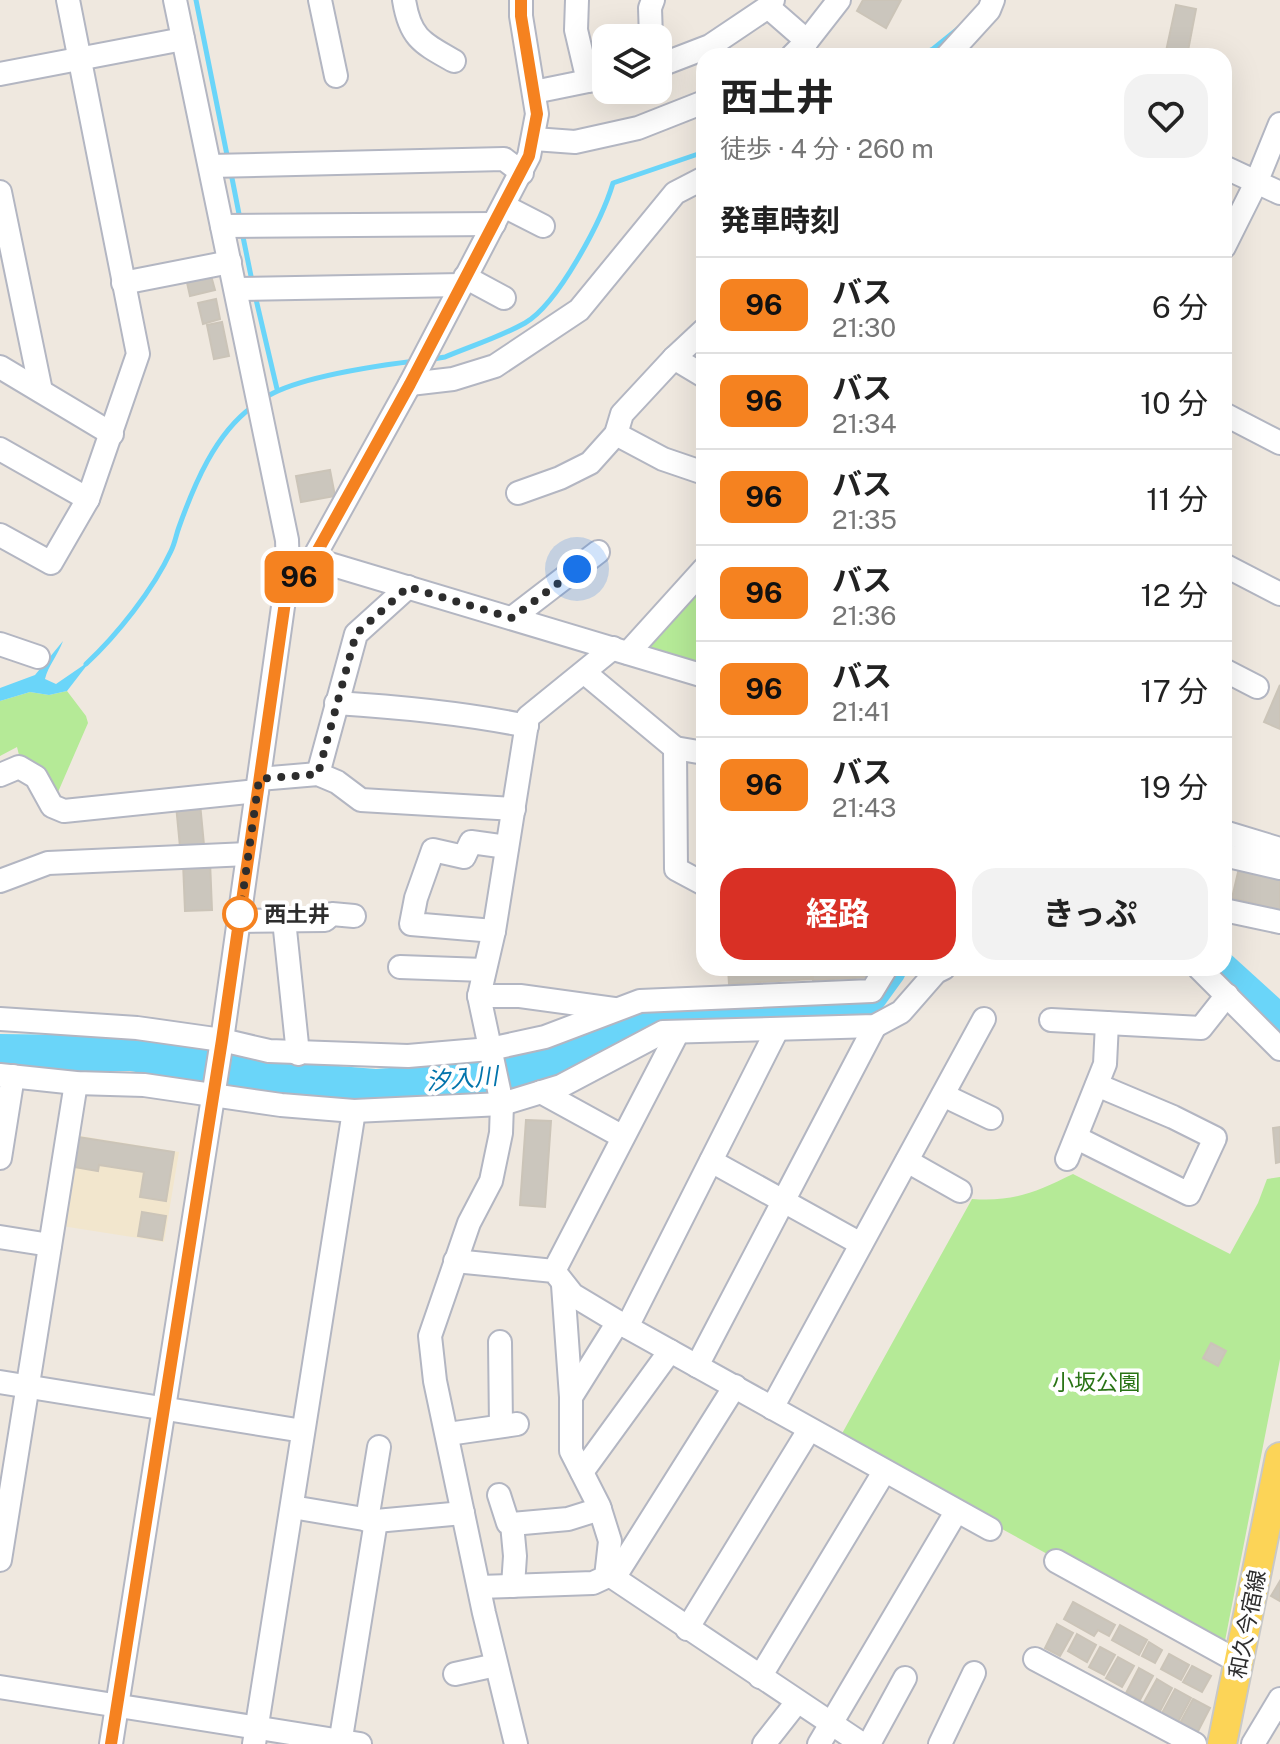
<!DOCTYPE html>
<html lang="ja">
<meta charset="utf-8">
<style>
:root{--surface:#fff;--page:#f2f2f2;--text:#222;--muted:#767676;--line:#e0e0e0;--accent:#d93025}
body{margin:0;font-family:"Public Sans","Noto Sans JP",sans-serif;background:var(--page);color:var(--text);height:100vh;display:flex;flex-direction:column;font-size:30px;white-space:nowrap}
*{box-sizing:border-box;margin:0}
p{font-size:26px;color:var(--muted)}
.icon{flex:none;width:44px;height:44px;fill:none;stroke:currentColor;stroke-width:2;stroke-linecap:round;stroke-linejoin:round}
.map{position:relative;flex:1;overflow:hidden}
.panel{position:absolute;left:696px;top:48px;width:536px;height:928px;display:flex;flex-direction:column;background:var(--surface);border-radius:24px;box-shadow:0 8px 32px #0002}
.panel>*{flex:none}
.badge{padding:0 16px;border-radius:12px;font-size:28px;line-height:52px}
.fabs{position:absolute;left:592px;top:24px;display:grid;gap:16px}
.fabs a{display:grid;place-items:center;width:80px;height:80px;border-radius:16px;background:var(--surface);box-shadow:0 8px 32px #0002;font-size:40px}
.you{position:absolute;width:40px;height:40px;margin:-20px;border:6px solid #fff;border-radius:50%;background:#1a73e8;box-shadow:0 0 0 12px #1a73e833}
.map>.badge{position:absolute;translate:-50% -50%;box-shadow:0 0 0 4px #fff}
h2{padding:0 24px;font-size:30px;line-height:72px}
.round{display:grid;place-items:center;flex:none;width:84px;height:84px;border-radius:24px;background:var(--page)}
.overview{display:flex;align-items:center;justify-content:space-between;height:136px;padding:0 24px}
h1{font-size:38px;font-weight:700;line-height:60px}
.cta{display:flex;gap:16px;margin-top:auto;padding:16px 24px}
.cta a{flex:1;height:92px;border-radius:24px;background:var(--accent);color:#fff;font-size:32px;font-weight:700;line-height:92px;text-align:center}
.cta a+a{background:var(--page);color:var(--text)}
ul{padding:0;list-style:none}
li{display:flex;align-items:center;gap:24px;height:96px;padding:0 24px;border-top:2px solid var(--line)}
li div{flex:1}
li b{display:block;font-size:30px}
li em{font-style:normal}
li .badge{min-width:88px;font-weight:700;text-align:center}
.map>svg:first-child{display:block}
</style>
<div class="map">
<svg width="1280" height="1744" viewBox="0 0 1280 1744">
<rect width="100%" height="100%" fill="#efe8df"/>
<polygon fill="#f2e6cd" points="75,1135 179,1152 164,1242 62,1226"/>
<g fill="#b5ea97">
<polygon points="704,573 704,665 644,647"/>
<polygon points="67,691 86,716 88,723 55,799 21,763 17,747 0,756 0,701 30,692 49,695"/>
<path d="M1073 1174 1230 1254 1258 1203 1267 1179 1280 1177V1359L1223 1651 839 1439 972 1199C1014 1202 1036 1192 1073 1174Z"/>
</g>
<g fill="#6ad5f9">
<path d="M63 641C58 655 48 666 45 679L56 684 91 660 67 691 49 695 30 692 0 701V688L35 675Z"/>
<polygon points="649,1014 721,1026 552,1081 487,1096 346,1101 248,1091 130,1071 70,1072 0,1066 0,1034 144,1036 191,1044 252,1059 376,1069 471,1062 520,1055 594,1027"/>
</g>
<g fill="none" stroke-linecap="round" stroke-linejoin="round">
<g stroke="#6ad5f9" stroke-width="5">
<polyline points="196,0 228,160"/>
<polyline points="918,56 933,49 959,28"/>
<polyline points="231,173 240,219"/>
<polyline points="242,232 252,281"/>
<polyline points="255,295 277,389"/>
<path d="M433 359 445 357C471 346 500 337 525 323 558 304 602 220 613 183L704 152"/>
<path d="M263 399C295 377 375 366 415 361"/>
<path d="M86 664C117 635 153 590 171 551 175 543 176 535 179 527 194 485 215 434 252 407"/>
</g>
<g stroke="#6ad5f9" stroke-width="28">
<polyline points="1224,967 1280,1018"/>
<polyline points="630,1025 671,1016 849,1013 866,1007 892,971"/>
</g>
</g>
<g fill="#cbc6bd" stroke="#cbc4b8" stroke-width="2">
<polygon points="863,0 901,0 886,28 857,11"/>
<polygon points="1176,5 1196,9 1187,56 1165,56"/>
<polygon points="210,272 215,290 190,296 186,278"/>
<polygon points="216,299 220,319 203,324 198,303"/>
<polygon points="222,322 229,356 214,359 207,325"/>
<polygon points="330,470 335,496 301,502 296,476"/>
<polygon points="1280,685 1280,729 1264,722"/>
<polygon points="200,803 204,845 180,847 176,805"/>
<polygon points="210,861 212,910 185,911 183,862"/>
<polygon points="1239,868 1280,877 1280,910 1232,898"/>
<polygon points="728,968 811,968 811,979 729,984"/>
<polygon points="812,968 873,968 874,977 813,980"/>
<polygon points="526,1120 551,1121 545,1207 520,1205"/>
<polygon points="1280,1127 1280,1162 1276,1163 1273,1128"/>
<polygon points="78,1137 174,1152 166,1201 140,1197 144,1172 99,1165 98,1171 74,1167"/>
<polygon points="142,1212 166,1216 162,1240 138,1236"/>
<polygon points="1211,1343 1226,1351 1218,1366 1203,1358"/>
<polygon points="1280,1581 1280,1601 1271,1596"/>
<polygon points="1073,1602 1115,1625 1109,1636 1098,1630 1094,1636 1064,1619"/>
<polygon points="1057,1624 1073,1633 1060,1656 1045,1648"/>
<polygon points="1120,1625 1147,1640 1139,1655 1112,1640"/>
<polygon points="1077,1634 1096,1645 1087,1662 1068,1651"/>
<polygon points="1149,1642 1162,1650 1155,1663 1142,1656"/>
<polygon points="1100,1647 1115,1655 1104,1675 1089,1667"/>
<polygon points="1169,1654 1189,1665 1181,1680 1161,1669"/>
<polygon points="1118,1657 1134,1666 1122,1687 1106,1678"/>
<polygon points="1192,1666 1211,1676 1202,1692 1183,1682"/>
<polygon points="1139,1668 1153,1676 1140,1700 1126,1693"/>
<polygon points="1157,1679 1172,1688 1160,1711 1144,1702"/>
<polygon points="1175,1689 1191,1698 1178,1722 1162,1713"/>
<polygon points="1193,1699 1210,1708 1196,1735 1179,1725"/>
</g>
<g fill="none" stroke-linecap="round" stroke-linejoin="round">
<defs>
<g id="minor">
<polyline points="320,0 336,76"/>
<path d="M404 0C410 38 422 43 454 61"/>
<polyline points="577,0 576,30 588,81 606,78"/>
<polyline points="768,7 807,41"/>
<polyline points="651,38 650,8 653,0"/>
<polyline points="792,56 807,41 839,0"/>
<polyline points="947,56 989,10 993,0"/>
<polyline points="658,66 710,46 768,7 773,0"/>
<polyline points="0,74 183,39"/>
<polyline points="534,92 588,81"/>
<polyline points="534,139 575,142 638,128 704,102"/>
<polyline points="210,166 504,159 522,173"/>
<polyline points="1224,167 1280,193"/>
<polyline points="0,192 41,391"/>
<polyline points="504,206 543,226"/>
<polyline points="222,226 494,224"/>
<polyline points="1224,247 1256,183 1280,124"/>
<polyline points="465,277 504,298"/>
<polyline points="123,283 230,262"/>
<polyline points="236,289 462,285"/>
<polyline points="674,358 704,376"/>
<polyline points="0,367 112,434"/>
<polyline points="410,384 453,379 495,366 579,310 675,193 704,178"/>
<polyline points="1224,414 1280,443"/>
<polyline points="616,434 663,459 704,473"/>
<polyline points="0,449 88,499"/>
<polyline points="518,493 560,478 590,463 616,434 622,414 674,358 704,330"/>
<polyline points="0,535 51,563 88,499 138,354 68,0"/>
<polyline points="313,559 704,676"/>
<polyline points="1224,565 1280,594"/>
<polyline points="286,594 313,559 410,384 529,156 537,114 521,16 521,0"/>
<polyline points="512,618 598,552"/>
<polyline points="0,644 38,657"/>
<polyline points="628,653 704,569"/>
<polyline points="1224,670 1257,687"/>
<polyline points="585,673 675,748"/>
<path d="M336 703C400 707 464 713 527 726"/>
<polyline points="704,753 675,748 676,869 704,884"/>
<polyline points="318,774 356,634 408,587"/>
<polyline points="0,775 19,767 36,777 52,806 64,811 257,791"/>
<polyline points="259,779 318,774 337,782 361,800 514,809"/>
<polyline points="1224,832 1280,849"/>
<polyline points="1224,855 1280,868"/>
<polyline points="0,881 48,863 248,854"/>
<polyline points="1224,910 1280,922"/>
<polyline points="284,920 298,1054"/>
<polyline points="239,921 325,920 332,914 354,916"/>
<polyline points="494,931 411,924 416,898 433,850 464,857 471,842 507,847"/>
<polyline points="400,967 484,970"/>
<polyline points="1199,968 1280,1049"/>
<polyline points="479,996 520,996 614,1009"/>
<polyline points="0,1019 137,1028 222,1040 269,1051 408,1056 490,1049 545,1037 640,1001 872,991 886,968"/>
<polyline points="1051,1020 1201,1028 1227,995"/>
<polyline points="0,1075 76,1083 144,1085 281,1105 354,1111 502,1104 561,1086 663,1032 875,1026 901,1012 936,972 944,968"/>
<polyline points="541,1092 623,1137"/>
<polyline points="943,1095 991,1118"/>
<polyline points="1077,1138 1189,1194 1215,1138 1173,1117 1097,1085"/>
<polyline points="0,1158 13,1076"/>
<polyline points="1067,1159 1105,1064 1107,1023"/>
<polyline points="711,1161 861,1244"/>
<polyline points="907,1161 960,1191"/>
<polyline points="0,1237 50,1245"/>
<polyline points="455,1261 554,1271 573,1295 618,1322 990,1529"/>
<polyline points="554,1271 678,1032"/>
<polyline points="627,1327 777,1030"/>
<polyline points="500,1342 501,1426"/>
<polyline points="697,1366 875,1026"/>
<polyline points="0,1382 303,1431"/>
<polyline points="735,1386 614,1578 862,1744"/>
<polyline points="571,1397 618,1322"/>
<polyline points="772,1408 984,1019"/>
<polyline points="448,1434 517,1424"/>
<polyline points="582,1472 670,1351"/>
<polyline points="499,1495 508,1523 512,1524 515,1556 513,1586"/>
<polyline points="292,1507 376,1521 463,1513"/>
<polyline points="367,1520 379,1447"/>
<polyline points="512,1524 568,1519 600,1509"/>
<polyline points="0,1560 76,1083"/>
<polyline points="1056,1561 1239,1662"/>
<polyline points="479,1587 593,1583 606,1577 610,1541 599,1506 571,1451 571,1397 563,1285"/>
<polyline points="687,1629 809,1430"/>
<polyline points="1035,1659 1195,1744"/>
<polyline points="455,1674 496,1665"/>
<polyline points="760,1677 884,1472"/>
<polyline points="0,1687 360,1744"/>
<polyline points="111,1744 222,1040 288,571 287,540 175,0"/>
<polyline points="254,1744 354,1111"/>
<polyline points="340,1744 376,1521"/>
<polyline points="516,1744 484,1613 435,1381 430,1336 469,1223 491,1181 501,1133 502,1104 479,996 494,931 528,717 613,648"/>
<polyline points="764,1744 797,1702"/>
<polyline points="819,1744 956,1512"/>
<polyline points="869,1744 905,1678"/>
<polyline points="940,1744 974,1673"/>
<polyline points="1253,1744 1280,1699"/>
</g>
<polyline id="major" points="1222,1744 1280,1457"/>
</defs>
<use href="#minor" stroke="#b3b6c2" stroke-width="26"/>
<use href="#major" stroke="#c8c8c8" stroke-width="32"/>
<use href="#minor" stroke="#fff" stroke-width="22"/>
<use href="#major" stroke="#fcd457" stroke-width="28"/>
</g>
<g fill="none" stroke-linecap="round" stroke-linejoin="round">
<defs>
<polyline id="line" points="111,1744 222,1040 286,595 313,559 410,384 529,156 537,114 521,16 521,0"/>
</defs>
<use href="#line" stroke="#fff" stroke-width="18"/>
<use href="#line" stroke="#f58220" stroke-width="12"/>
<polyline stroke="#2d2d2d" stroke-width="8" stroke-dasharray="0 14.4" points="240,914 239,921 259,779 318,774 356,634 408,587 512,618 577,569"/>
</g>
<circle fill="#fff" stroke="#f58220" stroke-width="4" cx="240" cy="914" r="16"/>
<g text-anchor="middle" stroke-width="8" stroke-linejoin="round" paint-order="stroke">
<g font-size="22" font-weight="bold" fill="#2d2d2d" stroke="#fff" text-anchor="start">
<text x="264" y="922">西土井</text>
</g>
<g font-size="22" fill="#297315" stroke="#fff">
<text x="1096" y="1390">小坂公園</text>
</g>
<g font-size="22" fill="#2d2d2d" stroke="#fff">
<text transform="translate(1247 1624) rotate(-79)" y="8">和久今宿線</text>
</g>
<g font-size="24" font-style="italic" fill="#0274ac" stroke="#fff">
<text transform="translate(462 1079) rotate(-5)" y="8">汐入川</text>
</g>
</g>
</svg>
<div class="fabs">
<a><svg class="icon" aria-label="layers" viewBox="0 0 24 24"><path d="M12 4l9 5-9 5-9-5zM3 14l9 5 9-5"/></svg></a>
</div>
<div class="you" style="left:577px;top:569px"></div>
<b class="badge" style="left:299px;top:577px;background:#f58220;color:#111">96</b>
<section class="panel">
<div class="overview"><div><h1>西土井</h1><p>徒歩 · 4 分 · 260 m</p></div><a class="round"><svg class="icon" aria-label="heart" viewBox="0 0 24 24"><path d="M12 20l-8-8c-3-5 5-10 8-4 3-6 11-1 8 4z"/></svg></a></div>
<h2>発車時刻</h2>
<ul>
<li><span class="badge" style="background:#f58220;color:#111">96</span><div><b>バス</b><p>21:30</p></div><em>6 分</em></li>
<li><span class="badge" style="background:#f58220;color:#111">96</span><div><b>バス</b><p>21:34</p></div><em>10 分</em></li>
<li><span class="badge" style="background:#f58220;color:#111">96</span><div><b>バス</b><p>21:35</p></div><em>11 分</em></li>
<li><span class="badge" style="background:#f58220;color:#111">96</span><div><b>バス</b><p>21:36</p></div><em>12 分</em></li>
<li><span class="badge" style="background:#f58220;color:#111">96</span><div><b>バス</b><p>21:41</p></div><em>17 分</em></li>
<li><span class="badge" style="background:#f58220;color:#111">96</span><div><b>バス</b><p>21:43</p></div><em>19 分</em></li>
</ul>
<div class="cta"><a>経路</a><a>きっぷ</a></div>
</section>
</div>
